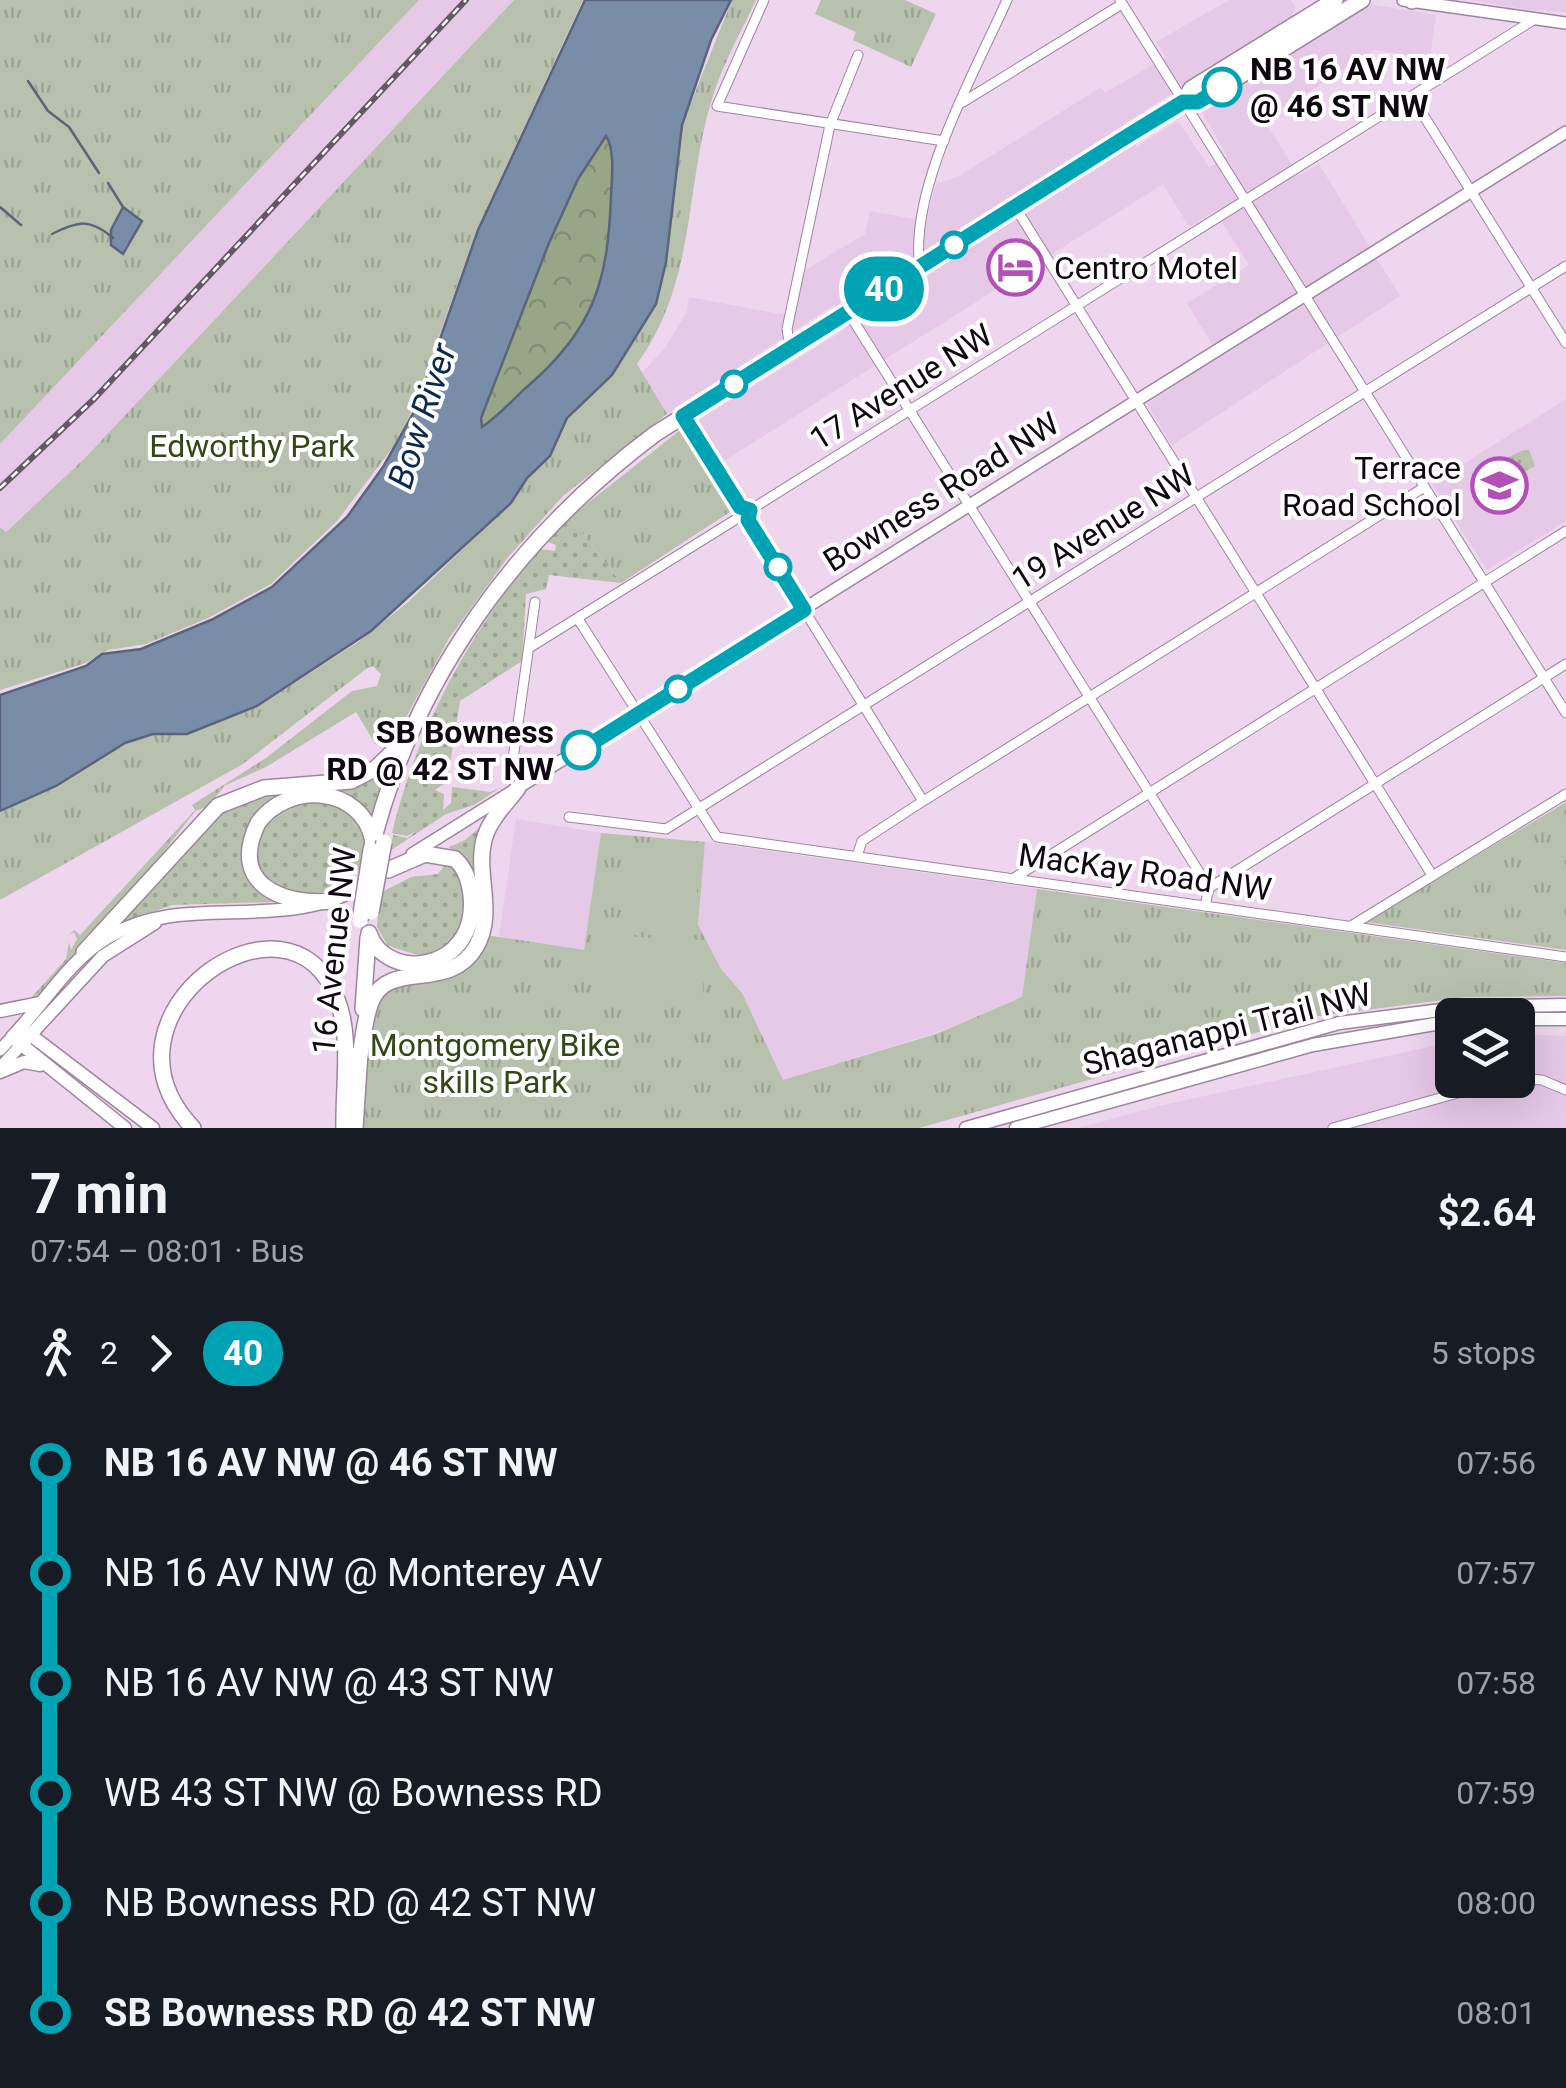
<!DOCTYPE html>
<meta charset="utf-8">
<style>
:root{--surface:#171b24;--page:#20242c;--text:#f1f3f6;--muted:#9ea1a6}
body{margin:0;font-family:Roboto,sans-serif;background:var(--page);color:var(--text);height:100vh;display:flex;flex-direction:column;font-size:38px;white-space:nowrap}
*{box-sizing:border-box;margin:0}
p{font-size:32px;color:var(--muted)}
.icon{flex:none;width:55px;height:55px;fill:none;stroke:currentColor;stroke-width:2;stroke-linecap:round;stroke-linejoin:round}
.map{position:relative;height:1128px;overflow:hidden}
.side{display:flex;flex-direction:column;background:var(--surface);flex:1}
.side>*{flex:none}
.badge{padding:0 20px;border-radius:32px;font-size:35px;line-height:65px}
.controls{position:absolute;left:1435px;top:998px;display:grid;gap:20px}
.controls a{display:grid;place-items:center;width:100px;height:100px;border-radius:15px;background:var(--surface);box-shadow:0 10px 40px #0002;font-size:50px}
.map>.badge{position:absolute;translate:-50% -50%;box-shadow:0 0 0 5px #fff}
.legs{display:flex;align-items:center;gap:15px;height:110px;padding:0 30px;font-size:32px}
.legs p{margin-inline-start:auto}
.overview{display:flex;align-items:center;justify-content:space-between;height:170px;padding:0 30px}
h1{font-size:55px;font-weight:700;line-height:75px}
ul{padding:0 30px;list-style:none}
li{display:flex;align-items:center;gap:35px;height:110px;font-size:38px}
li i{display:grid;place-items:center;width:15px;height:100%;margin:0 12px;background:currentColor}
li i::after{content:'';width:25px;height:25px;margin:-12px;border:8px solid;border-radius:50%;background:var(--surface)}
li p{margin-inline-start:auto}
li:first-child i{background:linear-gradient(#0000 50%,currentColor 0)}
li:last-child i{background:linear-gradient(currentColor 50%,#0000 0)}
.map>svg:first-child{display:block}
</style>
<div class="map">
<svg width="1566" height="1128" viewBox="0 0 1566 1128">
<defs>
<pattern id="grass-dots" width="8" height="8" patternUnits="userSpaceOnUse" patternTransform="scale(2.5)"><rect width="8" height="8" fill="#b7c1ad"/><path d="M2 2h.1M6 6h.1" fill="none" stroke="#9ca494" stroke-width="1.8" stroke-linecap="round"/></pattern>
<pattern id="forest-crowns" width="20" height="18" patternUnits="userSpaceOnUse" patternTransform="scale(2.5)"><rect width="20" height="18" fill="#97a687"/><path d="M2 6a3 3 0 1 1 6 0M12 15a3 3 0 1 1 6 0" fill="none" stroke="#818d74"/></pattern>
<pattern id="park-tufts" width="24" height="20" patternUnits="userSpaceOnUse" patternTransform="scale(2.5)"><rect width="24" height="20" fill="#b7c1ad"/><path d="M3 7l-1-3M5 7V3M7 7l1-3M15 17l-1-3M17 17v-4M19 17l1-3" fill="none" stroke="#9ca494"/></pattern>
</defs>
<rect width="100%" height="100%" fill="#eed6ef"/>
<g fill="#e6c8e7">
<polygon points="419,0 514,0 85,458 0,537 0,444"/>
<polygon points="1229,0 1291,0 1296,8 1292,16 1124,124 1137,147 1178,121 1209,167 1227,156 1202,112 1204,107 1369,4 1436,15 1430,58 1375,50 1264,120 1299,176 1319,164 1400,296 1172,445 1147,404 1219,356 1187,303 1249,265 1215,211 1189,227 1163,184 719,464 695,422 846,329 835,304 667,414 642,373 664,349 687,312 689,297 779,314 794,311 802,272 865,234 870,211 926,221 936,184 957,177 1101,87 1105,93 1166,57 1156,42"/>
<polygon points="1468,0 1566,0 1566,12 1530,10"/>
<polygon points="1566,399 1566,521 1487,570 1432,484"/>
<polygon points="516,819 601,833 585,951 499,937"/>
<polygon points="705,842 1037,889 1022,997 936,1033 783,1080 742,993 721,969 698,925"/>
<polygon points="1518,1034 1566,1036 1566,1128 1079,1128 1159,1106 1452,1042 1452,1080 1518,1080"/>
</g>
<g fill="url(#grass-dots)">
<path d="M570 517 621 583 549 575 546 589 526 594 522 661 460 701 447 782 435 790 444 794 443 810 451 803 452 787 490 792 500 788 474 805 446 814 390 851 393 835 408 838 416 831 407 836 392 833C417 729 470 630 540 549L555 551 556 545 546 541Z"/>
<polygon points="391,763 373,818 347,795 315,792"/>
<polygon points="291,793 245,843 276,902 172,905 114,926 211,819 250,796"/>
<path d="M297 802 338 803 355 811 367 843 361 869 349 875 350 884C311 901 256 900 257 845 257 835 261 824 269 817 277 811 288 807 297 802Z"/>
<polygon points="485,823 476,884 469,863 449,847 465,840"/>
<path d="M445 865 456 870C470 900 466 949 427 954 414 956 400 949 388 946L377 927 380 893 411 877 438 874Z"/>
</g>
<path fill="url(#forest-crowns)" d="M606 136C615 150 612 178 611 196 608 281 594 329 528 386 512 400 499 416 482 427L481 418 549 243 578 179Z"/>
<g fill="url(#park-tufts)">
<polygon points="0,0 419,0 0,444"/>
<polygon points="514,0 583,0 477,229 414,407 393,447 337,521 271,584 208,618 146,644 108,650 86,663 0,690 0,527 6,532 85,458"/>
<path d="M732 0H756C741 32 722 65 712 99 684 190 697 280 637 364L667 414 563 496 509 556 449 638 398 732 376 745 356 712 266 767 224 786 209 806 195 811 141 882 39 998 28 1001 66 959 69 942 71 950 77 939 74 932 69 935 74 930 80 935 195 810 192 805 266 758 352 691 377 686 381 674 373 666 366 669 243 764 0 900V812L56 787 125 744 153 735H187L257 707 358 642 407 603 511 503 527 479 550 458 567 419 613 375 657 304 667 262 682 125Z"/>
<polygon points="821,0 905,0 936,14 911,67 853,40 856,32 815,14"/>
<polygon points="679,431 686,433 733,510 621,583 570,517"/>
<polygon points="1524,450 1529,450 1535,466 1505,483 1501,481 1493,459 1502,460"/>
<polygon points="1566,802 1566,950 1366,922"/>
<polygon points="601,833 705,842 698,925 721,969 742,993 783,1080 936,1034 1022,997 1037,889 1566,963 1566,996 1466,997 1312,1017 919,1128 361,1128 372,1013 386,990 454,975 486,935 584,950"/>
</g>
<g fill="#b7c1ad">
<polygon points="632,846 694,854 701,862 691,937 622,929"/>
<polygon points="597,935 705,940 702,1008 593,1004"/>
</g>
<g fill="#798da8" stroke="#5a657b" stroke-width="2.5" fill-rule="evenodd">
<path d="M585 0H731L711 40 682 125 666 262 656 304 612 375 567 418 550 456 527 478 511 503 371 631 257 706 187 734H153L125 743 56 786 0 811V695L86 666 102 654 141 649 211 620 272 587 347 517 383 467 416 408 478 230ZM606 136C615 149 612 178 611 196 608 281 594 329 528 386 513 399 499 416 482 427L481 418 549 243 578 179Z"/>
<polygon points="123,207 142,221 123,254 111,245 111,230"/>
</g>
<g fill="none" stroke-linecap="round" stroke-linejoin="round">
<g stroke="#5a657b" stroke-width="2.5">
<polyline points="28,81 48,111 69,127 99,173"/>
<polyline points="108,183 123,207"/>
<polyline points="0,207 21,225"/>
<path d="M52 234C78 221 90 218 113 238"/>
</g>
<defs>
<g id="street">
<polyline points="764,0 717,106 944,141"/>
<polyline points="1120,0 1566,713"/>
<polyline points="1412,97 1566,343"/>
<polyline points="963,102 1122,4"/>
<polyline points="1015,207 1432,875"/>
<path d="M920 267C908 190 976 70 1007 0"/>
<polyline points="848,312 1209,888"/>
<polyline points="790,348 787,329 830,125 858,55"/>
<polyline points="683,416 740,507 750,510 748,520 923,801"/>
<polyline points="750,510 1535,19"/>
<polyline points="578,619 717,837 1566,957"/>
<polyline points="529,648 738,518"/>
<polyline points="512,766 535,602"/>
<polyline points="569,817 666,829 1566,266"/>
<polyline points="857,856 862,841 917,805 1423,488"/>
<polyline points="1014,878 1566,531"/>
<polyline points="1205,906 1209,888 1566,664"/>
<polyline points="1351,926 1566,794"/>
<polyline points="1518,1078 1542,1080 1566,1090"/>
<polyline points="1333,1128 1504,1080"/>
</g>
<g id="secondary">
<polyline points="1403,0 1566,23"/>
<polyline points="412,854 1566,132"/>
<polyline points="0,1050 12,1037"/>
<polyline points="0,1068 21,1045"/>
</g>
<g id="primary">
<polyline points="0,1011 40,1003"/>
<polyline points="1518,1019 1566,1019"/>
<polyline points="24,1030 153,1128"/>
<polyline points="21,1045 103,956 155,923"/>
<polyline points="0,1072 24,1062 40,1065"/>
<path d="M125 1128 12 1037C44 1004 68 961 108 937 189 889 283 937 369 882"/>
<polyline points="966,1128 1339,1023 1465,1007 1566,1005"/>
<polyline points="1016,1128 1313,1045 1452,1021"/>
</g>
<g id="highway">
<polyline points="1412,0 1412,1"/>
<polyline points="1183,103 1191,89 1335,0"/>
<path d="M371 850C412 680 516 538 655 434L1129 135 1183 103 1198 102 1362 0"/>
<path d="M333 901C282 906 228 884 258 823 288 781 362 785 373 841"/>
<path d="M369 933C386 984 479 972 471 895 469 881 466 869 455 859L425 854 388 870"/>
<polyline points="84,952 218,806 264,788 351,781 376,768 402,743"/>
<polyline points="363,1009 368,938"/>
<path d="M359 1061C363 1042 364 1018 372 1000 390 959 449 993 476 947 496 913 475 874 484 840 489 820 506 804 518 788"/>
<path d="M193 1128C84 1014 290 872 337 999 352 1037 343 1087 344 1128"/>
<polyline points="355,1128 360,1052"/>
</g>
</defs>
<use href="#street" stroke="#9c869d" stroke-width="11"/>
<use href="#secondary" stroke="#9c869d" stroke-width="14"/>
<use href="#primary" stroke="#9c869d" stroke-width="15"/>
<use href="#highway" stroke="#9c869d" stroke-width="18"/>
<use href="#street" stroke="#fff" stroke-width="9"/>
<use href="#secondary" stroke="#fff" stroke-width="11"/>
<use href="#primary" stroke="#fff" stroke-width="12"/>
<use href="#highway" stroke="#fff" stroke-width="15"/>
<defs>
<polyline id="rail" points="0,488 95,398 466,0"/>
</defs>
<use href="#rail" stroke="#655766" stroke-width="6"/>
<use href="#rail" stroke="#fff" stroke-width="2.5" stroke-dasharray="8" stroke-linecap="butt"/>
<defs>
<g id="highway-bridge">
<polyline points="371,912 384,842"/>
<polyline points="360,920 371,850"/>
</g>
</defs>
<use href="#highway-bridge" stroke="#9c869d" stroke-width="18" stroke-linecap="butt"/>
<use href="#highway-bridge" stroke="#fff" stroke-width="15"/>
</g>
<g fill="none" stroke-linecap="round" stroke-linejoin="round">
<defs>
<polyline id="line-1" points="581,750 804,610 748,520 750,510 740,507 683,416 1129,135 1183,102 1198,102 1222,87"/>
</defs>
<use href="#line-1" stroke="#fff" stroke-width="22"/>
<use href="#line-1" stroke="#00a3b4" stroke-width="15"/>
</g>
<defs>
<symbol id="hotel-ring" viewBox="-11 -11 22 22"><circle r="9.5" fill="#fff" stroke="#b250b7" stroke-width="1.5"/><path d="M-6-4.5h1.5V1H6V5H4.5V3h-9V5H-6ZM-4 0a1.8 1.8 0 1 1 3.6 0ZM.5 0V-2.5h3Q6-2.5 6 0Z" fill="#b250b7"/></symbol>
<symbol id="school-ring" viewBox="-11 -11 22 22"><circle r="9.5" fill="#fff" stroke="#b250b7" stroke-width="1.5"/><path d="M0-5L7-2L0 1L-7-2ZM-4 1L0 2.5L4 1V4Q0 6-4 4Z" fill="#b250b7"/></symbol>
</defs>
<g fill-rule="evenodd">
<use href="#hotel-ring" x="984" y="236" width="63" height="63"/>
<use href="#school-ring" x="1468" y="454" width="63" height="63"/>
</g>
<g fill="#fff" stroke="#00a3b4" stroke-width="5">
<circle cx="1222" cy="87" r="18"/>
<circle cx="954" cy="245" r="12"/>
<circle cx="734" cy="384" r="12"/>
<circle cx="778" cy="567" r="12"/>
<circle cx="678" cy="689" r="12"/>
<circle cx="581" cy="750" r="18"/>
</g>
<g text-anchor="middle" stroke-width="8" stroke-linejoin="round" paint-order="stroke">
<g font-size="32" font-weight="bold" fill="#100811" stroke="#fff" text-anchor="start">
<text x="1250" y="80">NB 16 AV NW<tspan x="1250" dy="37">@ 46 ST NW</tspan></text>
<text x="554" y="743" text-anchor="end">SB Bowness<tspan x="554" dy="37">RD @ 42 ST NW</tspan></text>
</g>
<g font-size="32" fill="#100811" stroke="#fff" text-anchor="start">
<text x="1054" y="279">Centro Motel</text>
<text x="1461" y="479" text-anchor="end">Terrace<tspan x="1461" dy="37">Road School</tspan></text>
</g>
<g font-size="32" fill="#100811" stroke="#fff">
<text transform="translate(901 387) rotate(-32)" y="11">17 Avenue NW</text>
<text transform="translate(941 492) rotate(-32)" y="11">Bowness Road NW</text>
<text transform="translate(1103 527) rotate(-32)" y="11">19 Avenue NW</text>
<text transform="translate(1145 872) rotate(8)" y="11">MacKay Road NW</text>
<text transform="translate(334 951) rotate(-84)" y="11">16 Avenue NW</text>
<text transform="translate(1227 1029) rotate(-14)" y="11">Shaganappi Trail NW</text>
</g>
<g font-size="32" fill="#344817" stroke="#fff">
<text x="252" y="457">Edworthy Park</text>
<text x="495" y="1056">Montgomery Bike<tspan x="495" dy="37">skills Park</tspan></text>
</g>
<g font-size="35" font-style="italic" fill="#0b294e" stroke="#fff">
<text transform="translate(422 416) rotate(-72)" y="12">Bow River</text>
</g>
</g>
</svg>
<div class="controls">
<a><svg class="icon" aria-label="layers" viewBox="0 0 24 24"><path d="M12 4l9 5-9 5-9-5zM3 14l9 5 9-5"/></svg></a>
</div>
<b class="badge" style="left:884px;top:289px;background:#00a3b4;color:#fff">40</b>
</div>
<section class="side">
<div class="overview"><div><h1>7 min</h1><p>07:54 – 08:01 · Bus</p></div><b>$2.64</b></div>
<div class="legs"><svg class="icon" aria-label="walk" viewBox="0 0 24 24"><circle cx="13" cy="4" r="2"/><path d="M13 8l-2 6 4 7M11 14l-3 7M7 12l3-4h3l4 4"/></svg>2<svg class="icon" aria-label="forward" viewBox="0 0 24 24"><path d="M9 5l7 7-7 7"/></svg><b class="badge" style="background:#00a3b4;color:#fff">40</b><p>5 stops</p></div>
<ul>
<li><i style="color:#00a3b4"></i><b>NB 16 AV NW @ 46 ST NW</b><p>07:56</p></li>
<li><i style="color:#00a3b4"></i><span>NB 16 AV NW @ Monterey AV</span><p>07:57</p></li>
<li><i style="color:#00a3b4"></i><span>NB 16 AV NW @ 43 ST NW</span><p>07:58</p></li>
<li><i style="color:#00a3b4"></i><span>WB 43 ST NW @ Bowness RD</span><p>07:59</p></li>
<li><i style="color:#00a3b4"></i><span>NB Bowness RD @ 42 ST NW</span><p>08:00</p></li>
<li><i style="color:#00a3b4"></i><b>SB Bowness RD @ 42 ST NW</b><p>08:01</p></li>
</ul>
</section>
